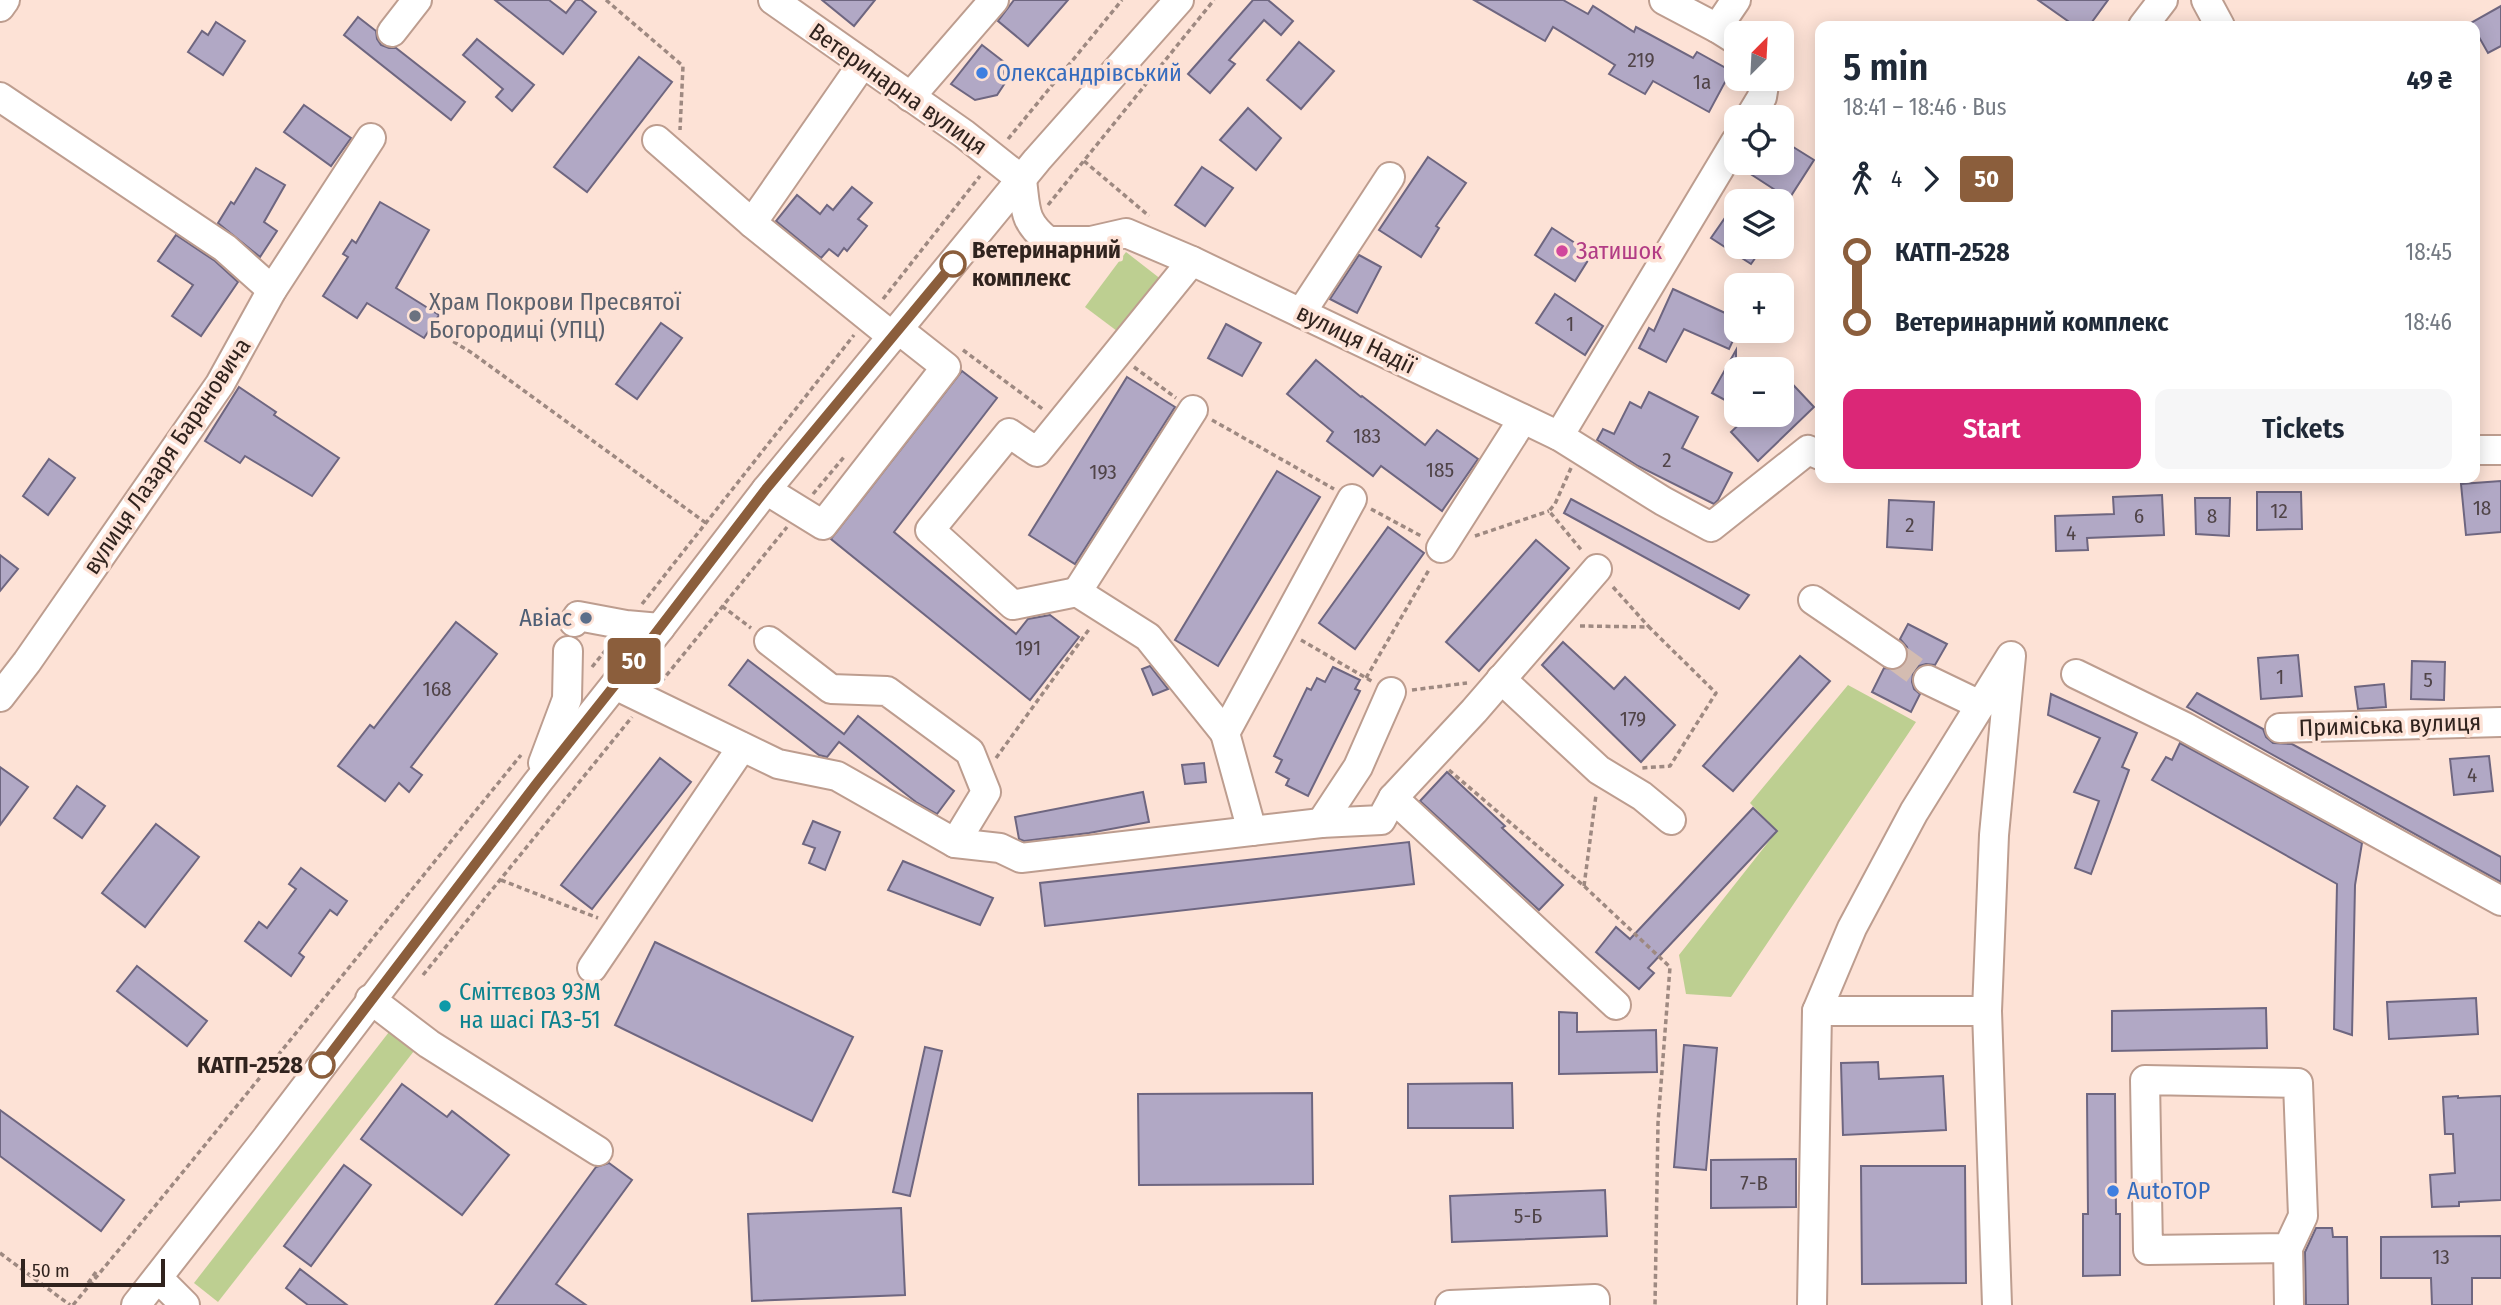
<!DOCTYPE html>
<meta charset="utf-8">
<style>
:root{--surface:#fff;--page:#f6f6f7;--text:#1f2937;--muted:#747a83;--accent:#db2777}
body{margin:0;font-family:"Fira Sans Condensed",sans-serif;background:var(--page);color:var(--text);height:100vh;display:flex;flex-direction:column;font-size:26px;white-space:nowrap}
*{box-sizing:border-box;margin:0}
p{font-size:23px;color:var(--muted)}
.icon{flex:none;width:38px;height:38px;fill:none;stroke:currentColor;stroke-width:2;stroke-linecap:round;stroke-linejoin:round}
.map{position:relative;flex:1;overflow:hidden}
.side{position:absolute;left:1815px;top:21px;width:665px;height:462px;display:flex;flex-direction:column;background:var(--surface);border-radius:14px;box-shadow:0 4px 18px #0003}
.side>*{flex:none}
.badge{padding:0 14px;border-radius:5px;font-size:24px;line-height:46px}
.needle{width:46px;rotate:24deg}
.fabs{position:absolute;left:1724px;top:21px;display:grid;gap:14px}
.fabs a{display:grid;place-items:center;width:70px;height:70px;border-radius:14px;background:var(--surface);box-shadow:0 4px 18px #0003;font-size:35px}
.scale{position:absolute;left:21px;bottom:18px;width:144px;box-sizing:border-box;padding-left:7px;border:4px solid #30231e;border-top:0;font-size:19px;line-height:24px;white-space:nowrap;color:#30231e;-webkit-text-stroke:5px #fde2d6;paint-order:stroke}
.map>.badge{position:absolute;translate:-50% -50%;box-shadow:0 0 0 4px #fff}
.legs{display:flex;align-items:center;gap:10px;height:77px;padding:0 28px;font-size:23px}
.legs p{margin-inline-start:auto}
.overview{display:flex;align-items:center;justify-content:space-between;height:119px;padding:0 28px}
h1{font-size:38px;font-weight:600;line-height:52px}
.action{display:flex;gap:14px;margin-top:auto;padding:14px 28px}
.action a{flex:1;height:80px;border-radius:14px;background:var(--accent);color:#fff;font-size:28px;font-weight:600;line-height:80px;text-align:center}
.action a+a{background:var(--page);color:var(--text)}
ul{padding:0 28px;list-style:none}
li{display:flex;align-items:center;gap:24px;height:70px;font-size:26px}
li i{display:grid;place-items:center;width:10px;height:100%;margin:0 9px;background:currentColor}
li i::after{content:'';width:18px;height:18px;margin:-9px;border:5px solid;border-radius:50%;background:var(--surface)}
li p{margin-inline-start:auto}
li:first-child i{background:linear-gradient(#0000 50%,currentColor 0)}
li:last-child i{background:linear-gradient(currentColor 50%,#0000 0)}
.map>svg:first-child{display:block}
</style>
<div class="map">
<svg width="2501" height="1305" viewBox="0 0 2501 1305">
<rect width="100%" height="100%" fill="#fde2d6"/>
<g fill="#bdcf91">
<polygon points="1126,252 1162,280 1121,334 1085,307"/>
<polygon points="1848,685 1916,722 1731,997 1686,994 1679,955 1777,831 1750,803"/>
<polygon points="389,1032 414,1051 218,1302 194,1283"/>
</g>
<g fill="#b1a8c5" stroke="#6e6680" stroke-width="2">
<polygon points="495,0 549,0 566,13 576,0 581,0 596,12 563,54"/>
<polygon points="822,0 875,0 854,26"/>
<polygon points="1014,0 1068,0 1028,46 998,21"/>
<polygon points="1253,0 1268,0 1293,21 1281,35 1264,20 1229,60 1235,64 1210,93 1188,74"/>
<polygon points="1474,0 1563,0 1588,14 1593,6 1634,32 1636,27 1693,58 1697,52 1731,71 1709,112 1653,81 1645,94 1609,74 1615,65 1553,27 1545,41"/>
<polygon points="2038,0 2108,0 2089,26 2075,26"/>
<polygon points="2501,6 2501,46 2488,53 2471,23"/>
<polygon points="358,17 376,31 377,39 381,45 389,48 396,48 465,102 451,120 344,35"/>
<polygon points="216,22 245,41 223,75 188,52 202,31 208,35"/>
<polygon points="477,39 534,85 512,111 496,97 503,89 463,55"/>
<polygon points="1299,42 1334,71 1301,109 1267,80"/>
<polygon points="982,45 1004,62 1005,83 997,95 975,100 951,84"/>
<polygon points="639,57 672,82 587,192 554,167"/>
<polygon points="304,105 351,138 331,166 284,132"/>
<polygon points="1248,108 1281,138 1256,170 1220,140"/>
<polygon points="1782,140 1814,160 1789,199 1749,173 1755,163 1782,163"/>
<polygon points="1428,157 1466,183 1436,226 1439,228 1421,257 1379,230"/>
<polygon points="1202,167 1233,188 1205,226 1175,205"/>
<polygon points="256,168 285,185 264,222 277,231 260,257 218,223 231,202 234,204"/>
<polygon points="852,187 872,203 858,219 867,226 847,251 844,248 838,256 829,249 821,258 776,221 797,195 820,214 827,205 833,210"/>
<polygon points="380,202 429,230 396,288 439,315 424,338 367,303 357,318 323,296 348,257 343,254 352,240 356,243"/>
<polygon points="1736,202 1736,247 1763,247 1751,264 1711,238"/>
<polygon points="1552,228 1592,254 1575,281 1535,255"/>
<polygon points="176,235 215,261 238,282 201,336 172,316 193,285 158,261"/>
<polygon points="1359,255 1381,267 1357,313 1330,299"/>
<polygon points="1673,289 1736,318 1736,334 1729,349 1684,329 1666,362 1639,348 1649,328 1654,331"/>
<polygon points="1555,294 1603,326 1585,355 1536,323"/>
<polygon points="661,323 682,338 637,399 616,384"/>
<polygon points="1226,324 1261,343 1242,376 1208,358"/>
<polygon points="1736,350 1736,406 1712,393"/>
<polygon points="1316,360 1361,397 1362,396 1425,445 1437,430 1478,459 1442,511 1381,466 1373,476 1327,441 1333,432 1287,394"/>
<polygon points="962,371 997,398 894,532 1016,634 1028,619 1050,615 1079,637 1030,700 831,539"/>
<polygon points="1782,373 1814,407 1758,461 1731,432 1749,415 1782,415"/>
<polygon points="1127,377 1175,407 1075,564 1029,535"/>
<polygon points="239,387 276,412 274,415 339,458 312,496 245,456 240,463 205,441"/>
<polygon points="1649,392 1698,417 1682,448 1732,473 1718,500 1714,504 1638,466 1597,440 1603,429 1614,434 1630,402 1641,408"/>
<polygon points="49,459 75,478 48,515 23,496"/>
<polygon points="1277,471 1320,497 1218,666 1175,640"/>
<polygon points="2501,481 2501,532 2466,535 2461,484"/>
<polygon points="2257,492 2301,492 2302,529 2257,530"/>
<polygon points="2162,495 2164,535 2087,538 2088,550 2056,551 2055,516 2114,514 2113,497"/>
<polygon points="2195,498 2230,498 2229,536 2196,534"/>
<polygon points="1571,499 1749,595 1739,609 1564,513"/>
<polygon points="1889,500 1934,502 1932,550 1887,547"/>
<polygon points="1388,527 1424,553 1355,649 1319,623"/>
<polygon points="1536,540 1569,568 1479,671 1446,642"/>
<polygon points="0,555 18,569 0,591"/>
<polygon points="456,622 497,654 411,767 422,775 409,792 399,783 385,801 338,766 370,725 374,728"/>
<polygon points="1908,624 1947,644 1935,665 1926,664 1919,666 1913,672 1912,682 1914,689 1920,694 1911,712 1872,692 1884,668 1899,669 1906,663 1909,655 1907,647 1900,639"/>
<polygon points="1563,642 1614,689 1625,677 1675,725 1641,762 1542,665"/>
<polygon points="2298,655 2302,696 2261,699 2258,658"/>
<polygon points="1800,656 1830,681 1733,791 1703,766"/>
<polygon points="748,660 844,734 858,716 954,791 937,814 916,802 839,742 827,757 819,755 729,685"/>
<polygon points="2412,661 2445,662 2444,700 2411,699"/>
<polygon points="1150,666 1168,689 1153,695 1142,669"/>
<polygon points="1333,667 1360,680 1355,689 1360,691 1308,796 1286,785 1289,779 1276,772 1282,760 1274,756 1307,688 1311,690 1317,678 1325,682"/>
<polygon points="2384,684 2386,707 2358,709 2355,687"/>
<polygon points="2197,693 2263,729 2266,737 2273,743 2292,744 2501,857 2501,882 2187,707"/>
<polygon points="2051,694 2137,733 2122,767 2129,770 2091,874 2075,868 2099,801 2074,792 2100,738 2048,715"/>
<polygon points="2180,743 2362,843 2355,885 2352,1035 2334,1029 2337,884 2152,780 2166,757 2172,760"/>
<polygon points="2489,756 2493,791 2454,795 2450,759"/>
<polygon points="660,758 691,782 592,909 561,885"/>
<polygon points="1204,763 1206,782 1185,784 1182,765"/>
<polygon points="0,767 28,787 0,825"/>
<polygon points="1447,772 1505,826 1502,828 1563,885 1539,910 1420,801"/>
<polygon points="77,786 105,806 82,838 54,818"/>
<polygon points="1143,792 1149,822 1089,833 1024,841 1019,839 1015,817"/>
<polygon points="1753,808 1777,831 1648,968 1654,973 1639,989 1596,952 1616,927 1630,939"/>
<polygon points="813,821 840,832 825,870 809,863 815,848 803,844"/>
<polygon points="156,824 199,857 145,927 102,893"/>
<polygon points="1409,842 1414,884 1045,926 1040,883"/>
<polygon points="903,861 993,898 980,925 888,890"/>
<polygon points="301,868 347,901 337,915 330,910 299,953 304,957 291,976 245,941 259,922 267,928 296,889 289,884"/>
<polygon points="655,942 853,1037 812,1121 615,1025"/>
<polygon points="137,966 207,1021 187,1046 117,991"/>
<polygon points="2476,998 2478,1034 2389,1039 2387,1002"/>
<polygon points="2266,1008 2267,1048 2112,1051 2112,1011"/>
<polygon points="1559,1012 1577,1013 1577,1032 1656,1030 1657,1072 1559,1074"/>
<polygon points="1684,1045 1717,1048 1706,1170 1674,1167"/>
<polygon points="925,1047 942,1051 910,1196 893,1192"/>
<polygon points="1878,1062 1879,1079 1943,1076 1946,1130 1843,1135 1841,1063"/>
<polygon points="1512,1083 1513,1128 1408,1128 1408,1084"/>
<polygon points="402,1084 447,1117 452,1111 509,1155 462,1215 361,1139"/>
<polygon points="1312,1093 1313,1184 1139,1185 1138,1094"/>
<polygon points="2087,1094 2115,1094 2116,1214 2120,1214 2120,1275 2083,1276 2083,1214 2088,1214"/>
<polygon points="2458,1096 2458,1098 2501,1096 2501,1200 2459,1202 2459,1206 2432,1207 2430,1175 2455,1173 2453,1134 2445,1134 2443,1097"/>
<polygon points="0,1110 124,1200 101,1231 0,1156"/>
<polygon points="1796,1159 1796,1207 1711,1208 1711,1160"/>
<polygon points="609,1163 632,1180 556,1284 586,1305 495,1305 596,1167"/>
<polygon points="344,1165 371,1185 311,1266 284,1246"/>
<polygon points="1861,1166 1965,1166 1966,1283 1862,1284"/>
<polygon points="1605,1190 1607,1236 1452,1242 1450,1196"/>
<polygon points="901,1208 905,1295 752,1301 748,1214"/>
<polygon points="2316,1228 2332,1228 2333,1237 2347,1237 2348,1305 2306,1305 2305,1252"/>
<polygon points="2501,1236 2501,1278 2472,1278 2472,1305 2432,1305 2431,1278 2381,1278 2381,1237"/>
<polygon points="300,1269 347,1305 308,1305 286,1288"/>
</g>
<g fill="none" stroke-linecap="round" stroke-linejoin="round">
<polyline stroke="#d4bcb1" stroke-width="28" stroke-dasharray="28 14" stroke-linecap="butt" points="1892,654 1928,680"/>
<defs>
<g id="minor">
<path d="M773 0 964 134 1022 180C1026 210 1023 221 1048 241H1091L1126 233 1192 261 1559 436 1663 501 1711 527 1808 450 1820 455"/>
<polyline points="1664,0 1717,28"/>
<polyline points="1736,0 1717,28 1736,40"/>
<polyline points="2206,0 2220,26"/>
<polyline points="0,7 5,0"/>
<polyline points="2143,26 2163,0"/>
<polyline points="392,32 417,0"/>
<polyline points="0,97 225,248 272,290"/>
<polyline points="910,97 994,0"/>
<polyline points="1750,117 1762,97 1765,79"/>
<polyline points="657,140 752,223 893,337"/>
<polyline points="752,223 863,63"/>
<polyline points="1301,313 1390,177"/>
<polyline points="1193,410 1077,592 1148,637 1225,733"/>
<polyline points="1559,436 1736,141"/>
<polyline points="2474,450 2501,450"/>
<polyline points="766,490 823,525 946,367 899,330"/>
<polyline points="1441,548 1523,419"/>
<polyline points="1077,592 1013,605 930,530 1009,433 1037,452 1192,261"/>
<polyline points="1813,600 1892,654"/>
<polyline points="574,622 578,616 626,625 660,628"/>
<polyline points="769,641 831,689 887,691 970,752 986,792 955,843"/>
<polyline points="2076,674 2185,727 2501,901"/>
<polyline points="1501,679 1599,770 1642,796 1671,820"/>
<polyline points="1928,680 1980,705"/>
<polyline points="615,685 778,764 837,776 955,843 1000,848 1021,858 1321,823 1381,820 1393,798 1474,711 1597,569"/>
<polyline points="0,697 27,662 220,384 272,290 371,138"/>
<polyline points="2280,728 2501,722"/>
<polyline points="543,763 567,699 568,651"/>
<polyline points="1393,798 1616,1005"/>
<polyline points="1321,823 1358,767 1391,692"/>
<polyline points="1252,831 1225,733 1352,499"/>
<polyline points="592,968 742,747"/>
<polyline points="370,999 429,1044 598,1151"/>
<polyline points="1817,1011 1852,928 1914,812 2011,656 1994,835 1987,1011"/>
<polyline points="2288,1248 2148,1250 2145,1080 2298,1083 2303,1216 2288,1248 2289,1305"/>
<polyline points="158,1278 185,1305"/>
<polyline points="136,1305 266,1139 537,783 660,628 766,490 1037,160 1179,0"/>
<polyline points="1450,1305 1595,1299 1595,1305"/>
<polyline points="1812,1305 1817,1011 1987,1011 1997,1305"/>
</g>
</defs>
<use href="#minor" stroke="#bd9d8f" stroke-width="32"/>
<g stroke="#9e8981" stroke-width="3.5" stroke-dasharray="5 3.5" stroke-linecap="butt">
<polyline points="606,0 683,66 680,130"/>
<polyline points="1008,139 1122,0"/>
<polyline points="1084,161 1149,216"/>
<polyline points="1048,205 1214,0"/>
<polyline points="883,299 980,176"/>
<polyline points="446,337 472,353 706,523"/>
<polyline points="963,350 1044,410"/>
<polyline points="1134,367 1176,398"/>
<polyline points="1212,420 1334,489"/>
<polyline points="1571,468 1555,504 1549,511 1583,552"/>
<polyline points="813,494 844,457"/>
<polyline points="1371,509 1423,537"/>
<polyline points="1475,536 1549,511"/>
<polyline points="1613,587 1649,627"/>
<polyline points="642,604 854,335"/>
<polyline points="722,606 751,628"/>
<polyline points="1580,626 1649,627 1716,693 1670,766 1641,768"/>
<polyline points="1301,640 1373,682"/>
<polyline points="592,667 609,646"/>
<polyline points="1366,678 1430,568"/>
<polyline points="661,682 787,527"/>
<polyline points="1412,690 1467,683"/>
<polyline points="996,758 1090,628"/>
<polyline points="1449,770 1584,886 1670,967 1658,1123 1655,1305"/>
<polyline points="501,880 598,918"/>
<polyline points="1584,886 1596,795"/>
<polyline points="423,975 632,717"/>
<polyline points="0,1253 70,1305"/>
<polyline points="88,1283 96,1272 99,1272"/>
<path d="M73 1305C225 1123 372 938 521 755"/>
</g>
<use href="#minor" stroke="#fff" stroke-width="28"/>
</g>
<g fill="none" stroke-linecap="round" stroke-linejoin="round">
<defs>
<polyline id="line-1" points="322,1065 537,783 645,647 766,489 953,264"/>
</defs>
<use href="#line-1" stroke="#fff" stroke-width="16"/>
<use href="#line-1" stroke="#8b5e3c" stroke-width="10"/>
</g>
<g fill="#3f7fe0" stroke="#fde2d6" stroke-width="2.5">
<circle cx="982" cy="73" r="7"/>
<circle cx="2113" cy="1191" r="7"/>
</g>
<circle fill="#d1479c" stroke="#fde2d6" stroke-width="2.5" cx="1562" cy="251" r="7"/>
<g fill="#fff" stroke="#8b5e3c" stroke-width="3.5">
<circle cx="953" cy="264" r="12"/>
<circle cx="322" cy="1065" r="12"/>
</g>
<circle fill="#6b7280" stroke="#fde2d6" stroke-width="2.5" cx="415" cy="316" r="7"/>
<circle fill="#5c6f8a" stroke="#fde2d6" stroke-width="2.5" cx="586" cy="618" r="7"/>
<circle fill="#0f9aa8" stroke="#fde2d6" stroke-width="2.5" cx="445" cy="1006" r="7"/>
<g text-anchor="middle" stroke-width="7" stroke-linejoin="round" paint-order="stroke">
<g font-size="21" fill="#504448">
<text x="1641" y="67">219</text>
<text x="1702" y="89">1а</text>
<text x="1570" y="331">1</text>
<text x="1367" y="443">183</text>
<text x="1667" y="467">2</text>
<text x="1440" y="477">185</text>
<text x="1103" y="479">193</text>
<text x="2482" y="515">18</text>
<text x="2279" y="518">12</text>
<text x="2139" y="523">6</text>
<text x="2212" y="523">8</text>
<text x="1910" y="532">2</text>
<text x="2071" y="540">4</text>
<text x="1028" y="655">191</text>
<text x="2280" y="684">1</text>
<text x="2428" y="687">5</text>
<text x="437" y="696">168</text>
<text x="1633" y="726">179</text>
<text x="2472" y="782">4</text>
<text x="1754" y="1190">7-В</text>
<text x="1528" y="1223">5-Б</text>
<text x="2441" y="1264">13</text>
</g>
<g font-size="24" fill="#366cbe" stroke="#fde2d6" text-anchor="start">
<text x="996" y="81">Олександрівський</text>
<text x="2127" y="1199">AutoTOP</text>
</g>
<g font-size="24" fill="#30231e" stroke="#fde2d6">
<text transform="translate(898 89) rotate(35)" y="8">Ветеринарна вулиця</text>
<text transform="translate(1356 339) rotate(26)" y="8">вулиця Надії</text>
<text transform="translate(167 456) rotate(-56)" y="8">вулиця Лазаря Барановича</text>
<text transform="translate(2390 725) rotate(-2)" y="8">Приміська вулиця</text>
</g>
<g font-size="24" font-weight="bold" fill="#30231e" stroke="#fde2d6" text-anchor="start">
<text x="972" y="258">Ветеринарний<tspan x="972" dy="28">комплекс</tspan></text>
<text x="303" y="1073" text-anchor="end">КАТП-2528</text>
</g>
<g font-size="24" fill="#b23c85" stroke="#fde2d6" text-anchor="start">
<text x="1576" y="259">Затишок</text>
</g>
<g font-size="24" fill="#5b616d" stroke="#fde2d6" text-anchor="start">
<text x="429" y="310">Храм Покрови Пресвятої<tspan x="429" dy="28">Богородиці (УПЦ)</tspan></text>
</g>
<g font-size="24" fill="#4e5e75" stroke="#fde2d6" text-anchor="end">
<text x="572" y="626">Авіас</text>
</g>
<g font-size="24" fill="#0d838f" stroke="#fde2d6" text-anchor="start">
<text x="459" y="1000">Сміттєвоз 93М<tspan x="459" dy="28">на шасі ГАЗ-51</tspan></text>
</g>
</g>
</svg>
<div class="fabs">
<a><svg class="needle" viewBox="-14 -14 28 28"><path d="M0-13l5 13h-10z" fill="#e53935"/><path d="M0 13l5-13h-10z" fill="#747a83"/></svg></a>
<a><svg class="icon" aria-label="locate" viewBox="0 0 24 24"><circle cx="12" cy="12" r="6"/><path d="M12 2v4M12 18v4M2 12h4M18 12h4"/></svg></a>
<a><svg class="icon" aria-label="layers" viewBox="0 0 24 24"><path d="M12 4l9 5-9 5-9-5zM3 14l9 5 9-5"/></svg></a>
<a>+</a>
<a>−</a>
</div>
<div class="scale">50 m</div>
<b class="badge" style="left:634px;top:661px;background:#8b5e3c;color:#fff">50</b>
<section class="side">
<div class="overview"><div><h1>5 min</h1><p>18:41 – 18:46 · Bus</p></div><b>49 ₴</b></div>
<div class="legs"><svg class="icon" aria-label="walk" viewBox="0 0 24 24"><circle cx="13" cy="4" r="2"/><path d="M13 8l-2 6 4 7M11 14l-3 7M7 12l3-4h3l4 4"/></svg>4<svg class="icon" aria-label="forward" viewBox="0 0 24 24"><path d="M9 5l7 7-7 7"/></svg><b class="badge" style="background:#8b5e3c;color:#fff">50</b></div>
<ul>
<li><i style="color:#8b5e3c"></i><b>КАТП-2528</b><p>18:45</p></li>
<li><i style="color:#8b5e3c"></i><b>Ветеринарний комплекс</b><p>18:46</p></li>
</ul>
<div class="action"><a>Start</a><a>Tickets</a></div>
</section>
</div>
